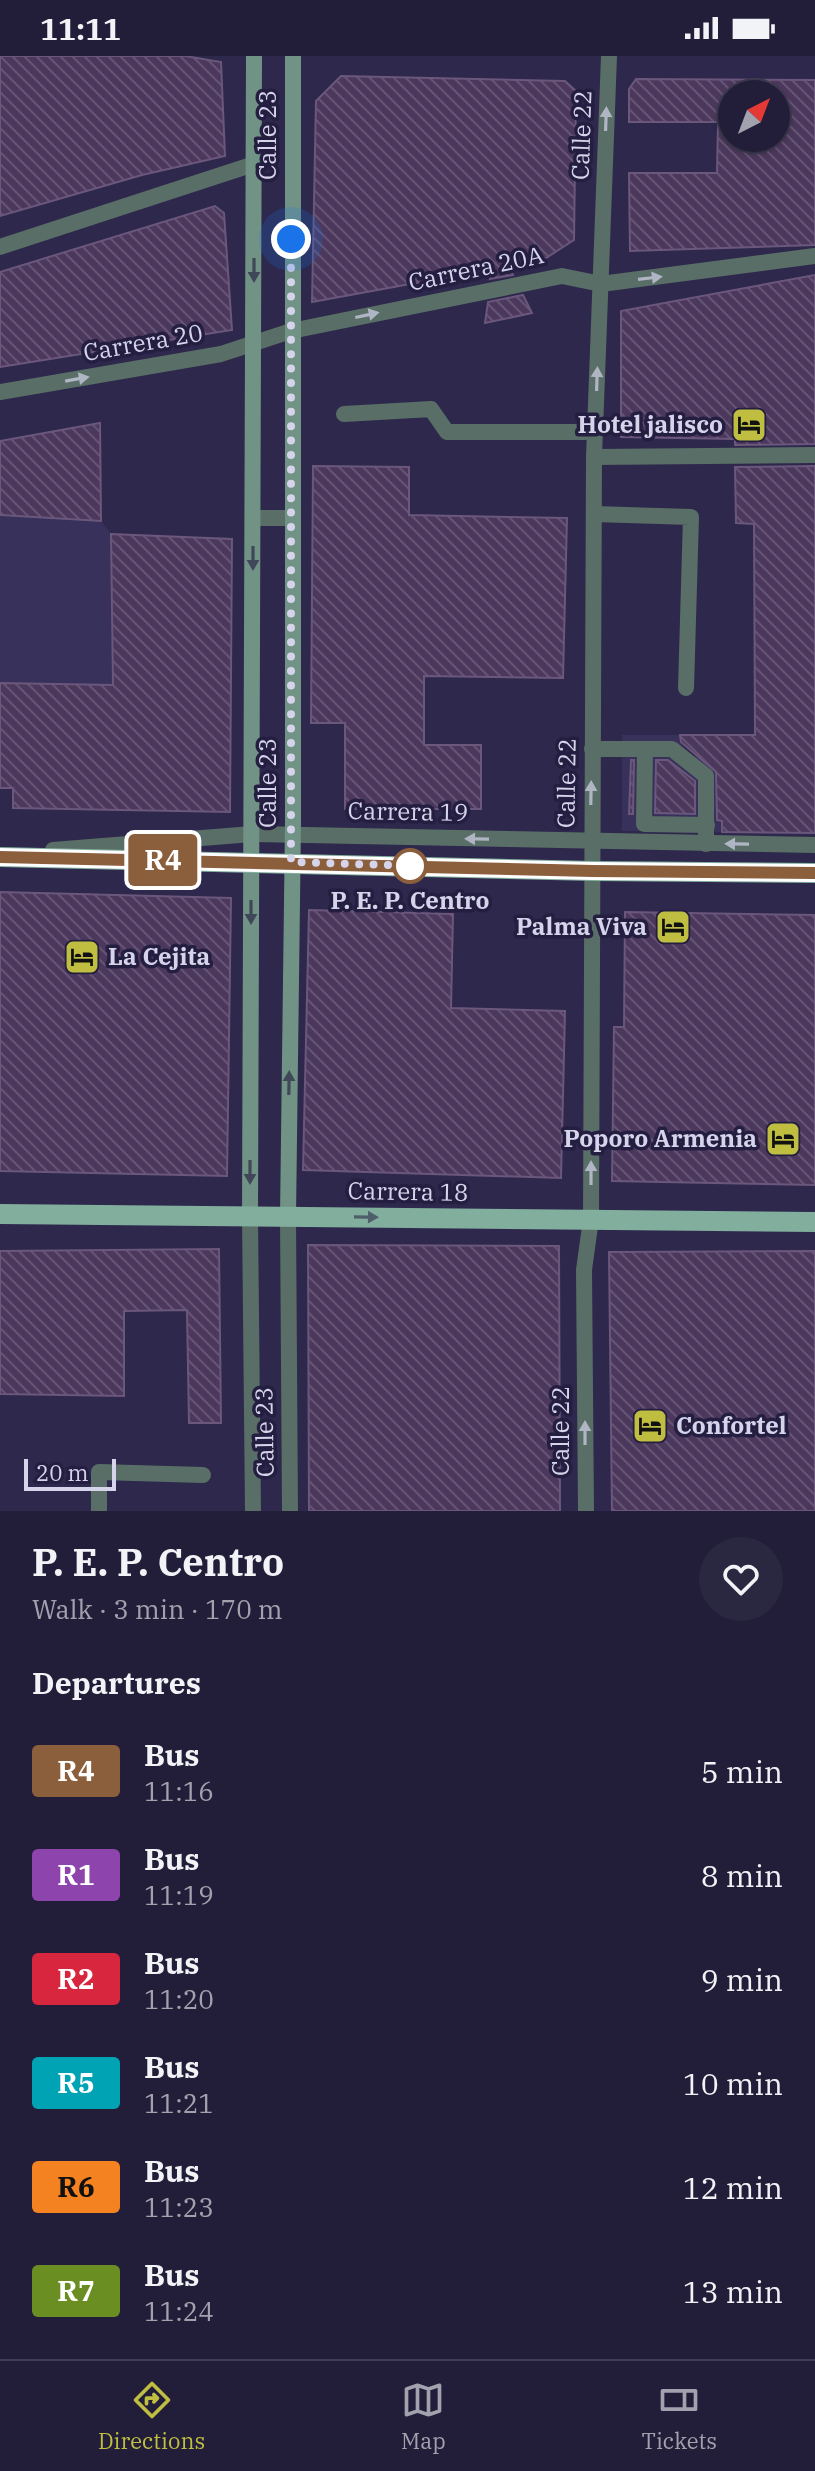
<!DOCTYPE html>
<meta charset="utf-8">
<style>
:root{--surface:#221e39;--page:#2a2741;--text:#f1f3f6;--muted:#a2a2ae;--line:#3f3c53;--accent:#bfbe41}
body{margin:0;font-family:"IBM Plex Serif",serif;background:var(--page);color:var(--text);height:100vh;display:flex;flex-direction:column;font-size:30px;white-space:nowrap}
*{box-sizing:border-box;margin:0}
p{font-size:26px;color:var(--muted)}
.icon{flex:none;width:44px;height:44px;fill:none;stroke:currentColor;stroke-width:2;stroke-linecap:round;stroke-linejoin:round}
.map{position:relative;height:1455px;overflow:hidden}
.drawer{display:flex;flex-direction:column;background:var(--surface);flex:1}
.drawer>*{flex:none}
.badge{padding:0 16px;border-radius:6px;font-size:28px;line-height:52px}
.needle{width:52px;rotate:42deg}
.fabs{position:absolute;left:718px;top:24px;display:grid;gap:16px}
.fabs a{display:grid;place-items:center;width:72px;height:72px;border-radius:50%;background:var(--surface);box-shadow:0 2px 6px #0004,0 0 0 2px var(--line);font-size:40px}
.scale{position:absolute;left:24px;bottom:20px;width:92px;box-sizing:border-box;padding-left:8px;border:4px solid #d6d4eb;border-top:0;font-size:22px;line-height:28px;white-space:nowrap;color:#d6d4eb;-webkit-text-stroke:6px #241e41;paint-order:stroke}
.you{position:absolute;width:40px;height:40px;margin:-20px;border:6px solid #fff;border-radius:50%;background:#1a73e8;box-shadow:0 0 0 12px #1a73e833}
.map>.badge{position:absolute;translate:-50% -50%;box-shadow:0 0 0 4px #fff}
h2{padding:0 32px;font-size:30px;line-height:72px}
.round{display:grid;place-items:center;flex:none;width:84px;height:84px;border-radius:42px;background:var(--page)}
.head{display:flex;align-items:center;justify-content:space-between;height:136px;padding:0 32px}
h1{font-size:38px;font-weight:700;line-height:60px}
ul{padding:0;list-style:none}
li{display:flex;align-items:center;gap:24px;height:104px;padding:0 32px}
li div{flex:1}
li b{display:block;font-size:30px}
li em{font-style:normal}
li .badge{min-width:88px;font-weight:700;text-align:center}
.status{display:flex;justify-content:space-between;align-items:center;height:56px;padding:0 40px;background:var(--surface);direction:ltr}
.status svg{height:22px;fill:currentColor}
.tab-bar{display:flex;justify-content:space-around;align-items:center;height:112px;border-top:2px solid var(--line);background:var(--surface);font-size:22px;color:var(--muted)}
.tab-bar a{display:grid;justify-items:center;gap:4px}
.tab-bar .on{color:var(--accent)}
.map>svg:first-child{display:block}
</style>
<div class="status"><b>11:11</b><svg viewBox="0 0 49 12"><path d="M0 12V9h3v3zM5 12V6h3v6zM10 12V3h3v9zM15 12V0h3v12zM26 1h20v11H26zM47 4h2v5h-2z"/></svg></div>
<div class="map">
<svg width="815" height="1455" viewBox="0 0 815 1455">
<defs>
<pattern id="building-back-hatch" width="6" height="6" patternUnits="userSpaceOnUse" patternTransform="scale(2)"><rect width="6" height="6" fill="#4c385c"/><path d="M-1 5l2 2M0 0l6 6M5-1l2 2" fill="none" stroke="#655474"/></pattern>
</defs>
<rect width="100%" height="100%" fill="#2d284c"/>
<g fill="#37315b">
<polygon points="0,459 101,465 111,478 113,629 76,629 75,753 13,752 15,628 0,627"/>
<polygon points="622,679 680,679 681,688 692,701 709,701 721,708 722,776 622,775"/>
</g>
<g fill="url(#building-back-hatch)" stroke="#6b577c" stroke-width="2" fill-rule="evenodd">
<polygon points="0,0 185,0 221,6 225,100 142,119 0,160"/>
<polygon points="341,20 565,25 576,35 574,184 546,202 509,209 513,219 490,223 492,213 312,246 316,45"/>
<path d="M636 23 815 24V189L630 195 629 117H717L718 66H629V33ZM732 38H776V82H732Z"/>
<polygon points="215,150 224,157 232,274 0,311 0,216"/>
<polygon points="815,219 815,388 735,389 735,383 621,381 621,255"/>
<polygon points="523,239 532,257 485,267 488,246"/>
<polygon points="100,367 101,465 0,459 0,385"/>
<polygon points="313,410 409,411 409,459 567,462 563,622 424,620 424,689 481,689 481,753 345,753 345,667 311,667"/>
<polygon points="815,410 815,777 722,776 722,765 717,764 716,716 681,686 680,679 755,679 754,468 736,467 735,411"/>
<polygon points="111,478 232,483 230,756 13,752 13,732 0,732 0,627 113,629"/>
<polygon points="631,704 634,704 633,758 629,758"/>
<polygon points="656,704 668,704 695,725 695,758 655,757"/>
<polygon points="0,836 231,842 227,1120 0,1115"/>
<polygon points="309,854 453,858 451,952 565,955 561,1122 303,1114"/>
<polygon points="625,856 815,859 815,1129 612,1125 614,971 624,971"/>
<polygon points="308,1189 559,1190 560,1455 309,1455"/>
<polygon points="219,1193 221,1367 189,1367 187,1254 124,1255 124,1340 0,1338 0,1195"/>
<polygon points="815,1195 815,1455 612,1455 609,1196"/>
</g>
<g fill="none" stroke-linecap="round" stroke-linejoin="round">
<g stroke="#596e66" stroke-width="16">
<polyline points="344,358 431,353 447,376 595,376"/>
<polyline points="594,458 691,461 686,632"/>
<polyline points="253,462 291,462"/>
<polyline points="592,693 672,693 706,720 706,788"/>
<polyline points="645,693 644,768 707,769"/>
<polyline points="53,794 252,778 815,789"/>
<polyline points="99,1455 99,1416 203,1419"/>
</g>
<g stroke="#596e66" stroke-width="16">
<polyline points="0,191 254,108"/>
<polyline points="0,336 221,298 291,275 562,220 601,228 815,200"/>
<polyline points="594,401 815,399"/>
<polyline points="250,1160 253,1455"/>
<polyline points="288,1161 290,1455"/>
<polyline points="586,1455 584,1214 591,1163 594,401 609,0"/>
</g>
<g stroke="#719385" stroke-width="16">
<polyline points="250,1160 254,0"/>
<polyline points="288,1161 293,766 293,0"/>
</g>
<g stroke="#82ae9d" stroke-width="20">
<polyline points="0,801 593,815 815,817"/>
<polyline points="0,1158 815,1166"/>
</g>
</g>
<defs><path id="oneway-solid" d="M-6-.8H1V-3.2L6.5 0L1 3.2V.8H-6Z" transform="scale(2)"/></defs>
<g fill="#b0b5c3">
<use href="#oneway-solid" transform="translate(606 63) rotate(-88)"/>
<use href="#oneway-solid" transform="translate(650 222) rotate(-7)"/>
<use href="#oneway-solid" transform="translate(367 259) rotate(-12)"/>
<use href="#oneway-solid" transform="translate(77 323) rotate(-10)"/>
<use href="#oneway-solid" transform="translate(597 323) rotate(-88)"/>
<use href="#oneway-solid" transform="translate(591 737) rotate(-89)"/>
<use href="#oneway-solid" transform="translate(477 783) rotate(-179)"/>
<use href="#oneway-solid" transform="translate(737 788) rotate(-179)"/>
<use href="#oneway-solid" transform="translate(591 1117) rotate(-90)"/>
<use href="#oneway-solid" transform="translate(585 1377) rotate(-90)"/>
</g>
<g fill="#3f4759">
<use href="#oneway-solid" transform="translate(254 214) rotate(90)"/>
<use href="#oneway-solid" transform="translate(253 502) rotate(90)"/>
<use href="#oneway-solid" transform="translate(251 856) rotate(90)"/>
<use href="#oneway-solid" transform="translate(289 1027) rotate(-89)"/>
<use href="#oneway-solid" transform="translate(250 1116) rotate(90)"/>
</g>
<use fill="#4e5f6a" href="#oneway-solid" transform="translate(366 1161) rotate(1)"/>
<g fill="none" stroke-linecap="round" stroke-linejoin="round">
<defs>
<polyline id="line" points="0,801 593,815 815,817"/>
</defs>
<use href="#line" stroke="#fff" stroke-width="18"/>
<use href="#line" stroke="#8b5e3c" stroke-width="12"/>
<polyline stroke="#d6d4eb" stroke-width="8" stroke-dasharray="0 14.4" points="291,183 291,806 417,810 410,810"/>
</g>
<defs>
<symbol id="hotel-square" viewBox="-11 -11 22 22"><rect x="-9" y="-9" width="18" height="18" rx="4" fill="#bfbe41" stroke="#241e41"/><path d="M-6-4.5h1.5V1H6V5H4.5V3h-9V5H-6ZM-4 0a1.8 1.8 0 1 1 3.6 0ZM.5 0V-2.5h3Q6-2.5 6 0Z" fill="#111"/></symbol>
</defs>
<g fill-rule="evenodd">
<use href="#hotel-square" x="729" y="349" width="40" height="40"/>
<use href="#hotel-square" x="653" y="851" width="40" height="40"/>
<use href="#hotel-square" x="62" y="881" width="40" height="40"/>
<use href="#hotel-square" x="763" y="1063" width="40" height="40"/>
<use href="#hotel-square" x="630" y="1350" width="40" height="40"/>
</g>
<circle fill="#fff" stroke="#8b5e3c" stroke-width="4" cx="410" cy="810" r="16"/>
<g text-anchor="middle" stroke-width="7" stroke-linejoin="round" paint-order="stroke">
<g font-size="24" fill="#d6d4eb" stroke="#241e41">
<text transform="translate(268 79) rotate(-90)" y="8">Calle 23</text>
<text transform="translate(582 79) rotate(-88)" y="8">Calle 22</text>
<text transform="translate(476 213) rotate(-12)" y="8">Carrera 20A</text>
<text transform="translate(143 287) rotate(-10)" y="8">Carrera 20</text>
<text transform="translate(268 727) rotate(-90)" y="8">Calle 23</text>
<text transform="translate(567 727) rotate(-89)" y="8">Calle 22</text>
<text transform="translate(408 756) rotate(1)" y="8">Carrera 19</text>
<text transform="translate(408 1136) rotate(1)" y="8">Carrera 18</text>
<text transform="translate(561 1375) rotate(-90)" y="8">Calle 22</text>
<text transform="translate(265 1376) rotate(-91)" y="8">Calle 23</text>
</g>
<g font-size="24" font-weight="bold" fill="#d6d4eb" stroke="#241e41" text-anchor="end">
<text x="723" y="377">Hotel jalisco</text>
<text x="647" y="879">Palma Viva</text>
<text x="108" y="909" text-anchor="start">La Cejita</text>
<text x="757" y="1091">Poporo Armenia</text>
<text x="676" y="1378" text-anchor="start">Confortel</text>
</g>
<g font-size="24" font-weight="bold" fill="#d6d4eb" stroke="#241e41">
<text x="410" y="853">P. E. P. Centro</text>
</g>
</g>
</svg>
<div class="fabs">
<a><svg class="needle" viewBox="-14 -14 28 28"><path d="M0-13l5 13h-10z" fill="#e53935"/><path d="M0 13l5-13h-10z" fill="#a2a2ae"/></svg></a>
</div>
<div class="scale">20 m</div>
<div class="you" style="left:291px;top:183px"></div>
<b class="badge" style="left:163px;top:804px;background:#8b5e3c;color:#fff">R4</b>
</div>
<section class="drawer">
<div class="head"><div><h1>P. E. P. Centro</h1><p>Walk · 3 min · 170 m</p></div><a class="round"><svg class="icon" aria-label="heart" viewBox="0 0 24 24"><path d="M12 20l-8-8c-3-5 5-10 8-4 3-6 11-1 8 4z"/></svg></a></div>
<h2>Departures</h2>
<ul>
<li><span class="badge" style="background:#8b5e3c;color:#fff">R4</span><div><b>Bus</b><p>11:16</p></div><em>5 min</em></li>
<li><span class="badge" style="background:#8e44ad;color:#fff">R1</span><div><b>Bus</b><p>11:19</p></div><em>8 min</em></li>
<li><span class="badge" style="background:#d7263d;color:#fff">R2</span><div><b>Bus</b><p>11:20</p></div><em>9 min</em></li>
<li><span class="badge" style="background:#00a3b4;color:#fff">R5</span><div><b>Bus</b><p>11:21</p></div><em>10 min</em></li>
<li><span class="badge" style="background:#f58220;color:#111">R6</span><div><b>Bus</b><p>11:23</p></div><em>12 min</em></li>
<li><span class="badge" style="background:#6b8e23;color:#fff">R7</span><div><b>Bus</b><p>11:24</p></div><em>13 min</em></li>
</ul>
</section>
<nav class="tab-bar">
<a class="on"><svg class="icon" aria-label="directions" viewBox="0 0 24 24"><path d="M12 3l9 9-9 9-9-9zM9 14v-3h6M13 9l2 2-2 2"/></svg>Directions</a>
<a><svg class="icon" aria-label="map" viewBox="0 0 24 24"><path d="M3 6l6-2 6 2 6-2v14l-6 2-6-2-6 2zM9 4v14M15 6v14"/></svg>Map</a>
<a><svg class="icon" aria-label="tickets" viewBox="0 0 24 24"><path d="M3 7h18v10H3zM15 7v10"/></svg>Tickets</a>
</nav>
